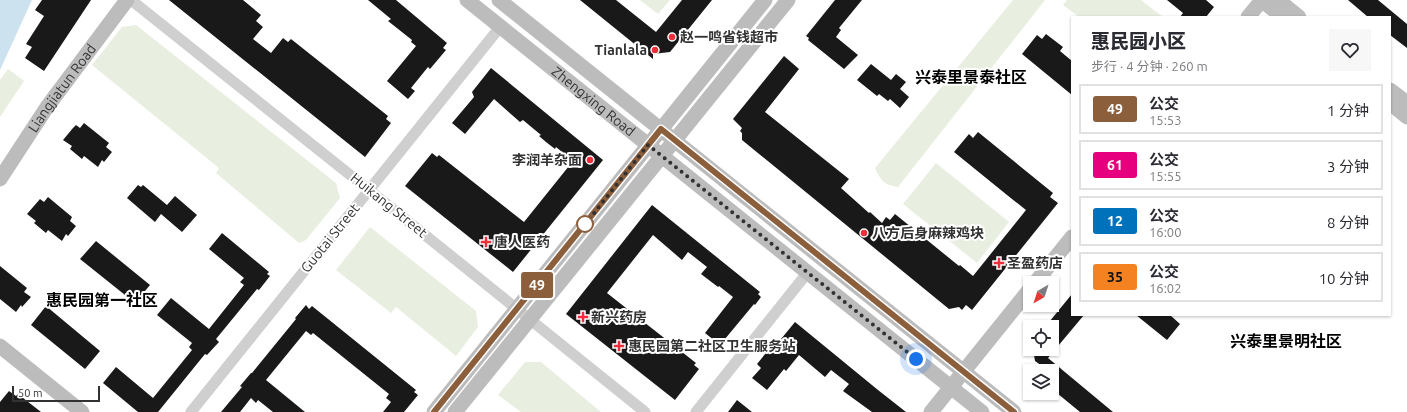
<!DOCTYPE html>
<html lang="zh">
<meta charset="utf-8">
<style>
:root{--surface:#fff;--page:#f7f7f7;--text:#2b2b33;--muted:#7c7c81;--line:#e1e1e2}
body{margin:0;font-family:Ubuntu,"Noto Sans SC",sans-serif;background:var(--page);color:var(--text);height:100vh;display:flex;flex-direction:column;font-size:15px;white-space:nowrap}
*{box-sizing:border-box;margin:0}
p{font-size:13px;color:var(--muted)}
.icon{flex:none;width:22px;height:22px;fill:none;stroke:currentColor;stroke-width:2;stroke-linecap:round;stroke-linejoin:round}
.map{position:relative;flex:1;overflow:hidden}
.side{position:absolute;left:1071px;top:16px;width:320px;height:300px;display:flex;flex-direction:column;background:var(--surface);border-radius:0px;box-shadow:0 1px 3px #0004}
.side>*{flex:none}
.badge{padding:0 8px;border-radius:3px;font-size:14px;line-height:26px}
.needle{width:26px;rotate:219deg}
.controls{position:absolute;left:1023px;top:276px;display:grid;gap:8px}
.controls a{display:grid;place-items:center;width:36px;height:36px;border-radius:0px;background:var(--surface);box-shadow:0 1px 3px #0004;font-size:20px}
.scale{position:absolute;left:12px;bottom:10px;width:88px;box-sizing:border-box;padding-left:4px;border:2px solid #323232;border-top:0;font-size:11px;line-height:14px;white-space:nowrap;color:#323232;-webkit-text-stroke:3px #fff;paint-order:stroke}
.you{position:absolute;width:20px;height:20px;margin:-10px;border:3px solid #fff;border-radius:50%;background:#1a73e8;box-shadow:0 0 0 6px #1a73e833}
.map>.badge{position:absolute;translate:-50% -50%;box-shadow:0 0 0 2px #fff}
.round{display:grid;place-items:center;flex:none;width:42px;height:42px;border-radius:0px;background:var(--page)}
.summary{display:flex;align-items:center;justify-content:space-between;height:68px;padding:0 20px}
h1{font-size:19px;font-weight:800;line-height:30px}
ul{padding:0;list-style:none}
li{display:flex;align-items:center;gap:12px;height:50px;margin:0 8px 6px;padding:0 12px;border:2px solid var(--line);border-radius:0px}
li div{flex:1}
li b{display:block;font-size:15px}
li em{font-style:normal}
li .badge{min-width:44px;font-weight:700;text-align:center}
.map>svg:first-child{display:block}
</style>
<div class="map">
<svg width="1407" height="412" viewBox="0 0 1407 412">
<rect width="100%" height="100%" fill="#fff"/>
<g fill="#e8efe0">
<polygon points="640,0 670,0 658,14"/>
<path d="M1013 0H1045L898 187C884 185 881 181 875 168Z"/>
<polygon points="1067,0 1141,0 1163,17 1079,17 1063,5"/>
<polygon points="136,25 336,183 340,198 306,240 299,243 216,173 219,168 92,65 122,27"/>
<polygon points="8,69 24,81 0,117 0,80"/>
<polygon points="936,163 1009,222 977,263 903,204"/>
<polygon points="370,227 476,311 478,327 456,356 396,307 391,313 336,270"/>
<polygon points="525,362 541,362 601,412 521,412 498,395"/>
</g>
<polygon fill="#cce2ef" points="0,0 32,0 0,70"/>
<g fill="#191919">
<polygon points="42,0 91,0 44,71 25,58 32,47 26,44 44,16 35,10"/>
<polygon points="169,0 243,0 261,15 256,21 263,27 253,39 271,53 283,38 288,42 291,39 388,116 386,119 391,123 365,157"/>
<polygon points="368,0 396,0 447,43 443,48 446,50 430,69 428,67 411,88 415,91 408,99 387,81 416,46 411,42 412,40 388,21 391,19"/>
<polygon points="580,0 616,0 656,32 682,0 712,0 670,52 653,54 653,59"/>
<polygon points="835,0 862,0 839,28 841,30 836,37 858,55 844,69 808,40 809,38 806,36"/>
<polygon points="1167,0 1206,0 1214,7 1206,17 1180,17 1183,13"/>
<polygon points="1348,0 1378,0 1407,24 1407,48 1390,35 1390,17 1368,17"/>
<polygon points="1046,34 1063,47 1060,51 1072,61 1072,95 1022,54 1037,35 1042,39"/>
<polygon points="784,56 799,69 765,112 849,179 841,188 869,213 870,212 882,223 886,217 890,220 895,214 959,266 960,265 973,276 1026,210 1007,195 954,152 969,134 973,138 978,132 1053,193 1050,197 1058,203 972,310 966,305 962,310 959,307 949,309 742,140 742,133 740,131 742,128 733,119"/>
<polygon points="871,64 891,80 896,74 906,82 900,89 909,97 900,108 890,99 888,101 879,94 877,96 857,80"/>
<polygon points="491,68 603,160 513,272 405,186 432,153 437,157 439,155 524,222 573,161 556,147 555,149 546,142 539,136 541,135 523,120 520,122 494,99 465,134 452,123 474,97 472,92"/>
<polygon points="84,123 109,143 106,147 112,152 104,162 102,160 98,167 84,156 82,159 70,149 72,146 63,140 73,128 76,125 80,128"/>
<polygon points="138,185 141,187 143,185 167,205 175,196 197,215 182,232 161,214 155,222 127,198"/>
<polygon points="48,197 72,217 70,221 76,226 68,236 66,234 62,241 48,230 46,233 34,223 36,221 27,214 40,199 44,202"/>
<polygon points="652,205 760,292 758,294 761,297 755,305 754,304 720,345 705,333 733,297 719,286 718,287 701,274 707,267 688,252 682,260 653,235 607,293 696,363 694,365 699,369 675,400 566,314"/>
<polygon points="222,233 269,272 267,274 270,276 259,290 257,289 216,339 219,342 207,355 205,354 158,412 138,412 103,383 116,367 153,398 192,350 189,347 192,343 157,315 171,298 209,329 244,285 240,282 244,278 209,249"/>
<polygon points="96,241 150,285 135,303 80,259"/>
<polygon points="0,266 27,288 24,292 31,297 22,307 21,305 16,312 0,299"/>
<polygon points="1072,294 1072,315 1084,315 1048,358 1113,412 1080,412 1052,389 1052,371 1038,371 1042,366 1035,361 1033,349 1052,349 1052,327 1045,327"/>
<polygon points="306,305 309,309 312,306 416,390 414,392 418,395 404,412 383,412 391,402 386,398 389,394 313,333 311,335 306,331 266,380 305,412 273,412 258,400 256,403 251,398 240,412 221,412 242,387 240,386 251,373 252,373 296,319 295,318"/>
<polygon points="46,306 100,351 85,369 31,325"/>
<polygon points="1136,315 1170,315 1180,324 1167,340"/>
<polygon points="795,322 878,390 906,412 872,412 843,391 849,384 831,370 825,377 799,355 786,371 784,369 767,390 752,378 761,368 757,364 770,348 772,350"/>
<polygon points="9,391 16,396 18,394 41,412 0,412 0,402"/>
<polygon points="737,400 752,412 728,412"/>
</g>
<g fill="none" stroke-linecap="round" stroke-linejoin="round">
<g stroke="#cfcfcf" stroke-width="11">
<polyline points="131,0 369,190 645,412"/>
<polyline points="191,412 500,27"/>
<polyline points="696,412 808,272"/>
</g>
<g stroke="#bcbcbc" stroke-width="15">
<path id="s1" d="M467 0 982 412"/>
<polyline points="499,0 1014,412"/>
<polyline points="1261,0 1283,17"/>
<polyline points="1278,0 1299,17"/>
<polyline points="1248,17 1262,0"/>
<polyline points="1390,90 1407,103"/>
<polyline points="1390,103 1407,117"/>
<path id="s2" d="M0 179 47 107 127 0"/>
<polyline points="1035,283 1072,237"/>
<polyline points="0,346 82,412"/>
<polyline points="434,412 765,0"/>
<polyline points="455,412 788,0"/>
<polyline points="931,412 1030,289"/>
</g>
</g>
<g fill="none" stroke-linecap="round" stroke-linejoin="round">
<defs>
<polyline id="line" points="434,412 661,129 1014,412"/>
</defs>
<use href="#line" stroke="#fff" stroke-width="9"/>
<use href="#line" stroke="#8b5e3c" stroke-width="6"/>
<polyline stroke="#323232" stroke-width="4" stroke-dasharray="0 7.2" points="585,224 583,227 648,145 916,359"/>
</g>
<g fill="#ef2e3c" stroke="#fff" stroke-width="1.5">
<circle cx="672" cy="37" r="4"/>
<circle cx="655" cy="50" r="4"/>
<circle cx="590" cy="160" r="4"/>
<circle cx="864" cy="233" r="4"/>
<path d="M484 236h4v4h4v4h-4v4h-4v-4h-4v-4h4z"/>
<path d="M997 257h4v4h4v4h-4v4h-4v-4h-4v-4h4z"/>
<path d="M581 311h4v4h4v4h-4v4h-4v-4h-4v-4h4z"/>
<path d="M617 340h4v4h4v4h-4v4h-4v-4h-4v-4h4z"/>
</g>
<circle fill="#fff" stroke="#8b5e3c" stroke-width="2" cx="585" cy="224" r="8"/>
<g text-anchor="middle" stroke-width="4" stroke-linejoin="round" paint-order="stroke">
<g font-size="14" font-weight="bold" fill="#323232" stroke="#fff" text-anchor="start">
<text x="680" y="42">赵一鸣省钱超市</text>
<text x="647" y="55" text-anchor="end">Tianlala</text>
<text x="582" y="165" text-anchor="end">李润羊杂面</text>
<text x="872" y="238">八方后身麻辣鸡块</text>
<text x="494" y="247">唐人医药</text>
<text x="1007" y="268">圣盈药店</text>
<text x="591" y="322">新兴药房</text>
<text x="628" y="351">惠民园第二社区卫生服务站</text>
</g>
<g font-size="14" fill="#323232" stroke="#fff">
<text dy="5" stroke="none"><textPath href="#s2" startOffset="110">Liangjiatun Road</textPath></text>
<text dy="5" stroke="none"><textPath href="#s1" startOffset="162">Zhengxing Road</textPath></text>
<text transform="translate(389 205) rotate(39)" y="5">Huikang Street</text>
<text transform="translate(330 238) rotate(-51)" y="5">Guotai Street</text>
</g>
<g font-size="16" font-weight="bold" fill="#000" stroke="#fff">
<text x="971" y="83">兴泰里景泰社区</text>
<text x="102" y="306">惠民园第一社区</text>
<text x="1286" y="347">兴泰里景明社区</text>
</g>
</g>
</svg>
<div class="controls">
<a><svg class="needle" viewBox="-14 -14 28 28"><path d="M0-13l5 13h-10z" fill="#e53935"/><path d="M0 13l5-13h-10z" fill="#7c7c81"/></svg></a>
<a><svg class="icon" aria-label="locate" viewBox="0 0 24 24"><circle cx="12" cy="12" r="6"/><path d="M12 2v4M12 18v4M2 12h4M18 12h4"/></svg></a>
<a><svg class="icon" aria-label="layers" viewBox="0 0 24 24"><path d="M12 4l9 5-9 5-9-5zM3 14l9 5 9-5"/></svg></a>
</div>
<div class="scale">50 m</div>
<div class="you" style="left:916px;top:359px"></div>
<b class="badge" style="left:537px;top:285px;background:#8b5e3c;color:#fff">49</b>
<section class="side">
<div class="summary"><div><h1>惠民园小区</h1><p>步行 · 4 分钟 · 260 m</p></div><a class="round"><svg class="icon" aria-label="heart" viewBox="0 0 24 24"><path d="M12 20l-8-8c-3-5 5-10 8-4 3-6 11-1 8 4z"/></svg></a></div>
<ul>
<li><span class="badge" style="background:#8b5e3c;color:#fff">49</span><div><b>公交</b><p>15:53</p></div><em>1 分钟</em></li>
<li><span class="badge" style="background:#e6007e;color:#fff">61</span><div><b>公交</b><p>15:55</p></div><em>3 分钟</em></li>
<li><span class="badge" style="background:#0072bc;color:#fff">12</span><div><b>公交</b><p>16:00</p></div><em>8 分钟</em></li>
<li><span class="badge" style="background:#f58220;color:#111">35</span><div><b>公交</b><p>16:02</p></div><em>10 分钟</em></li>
</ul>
</section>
</div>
